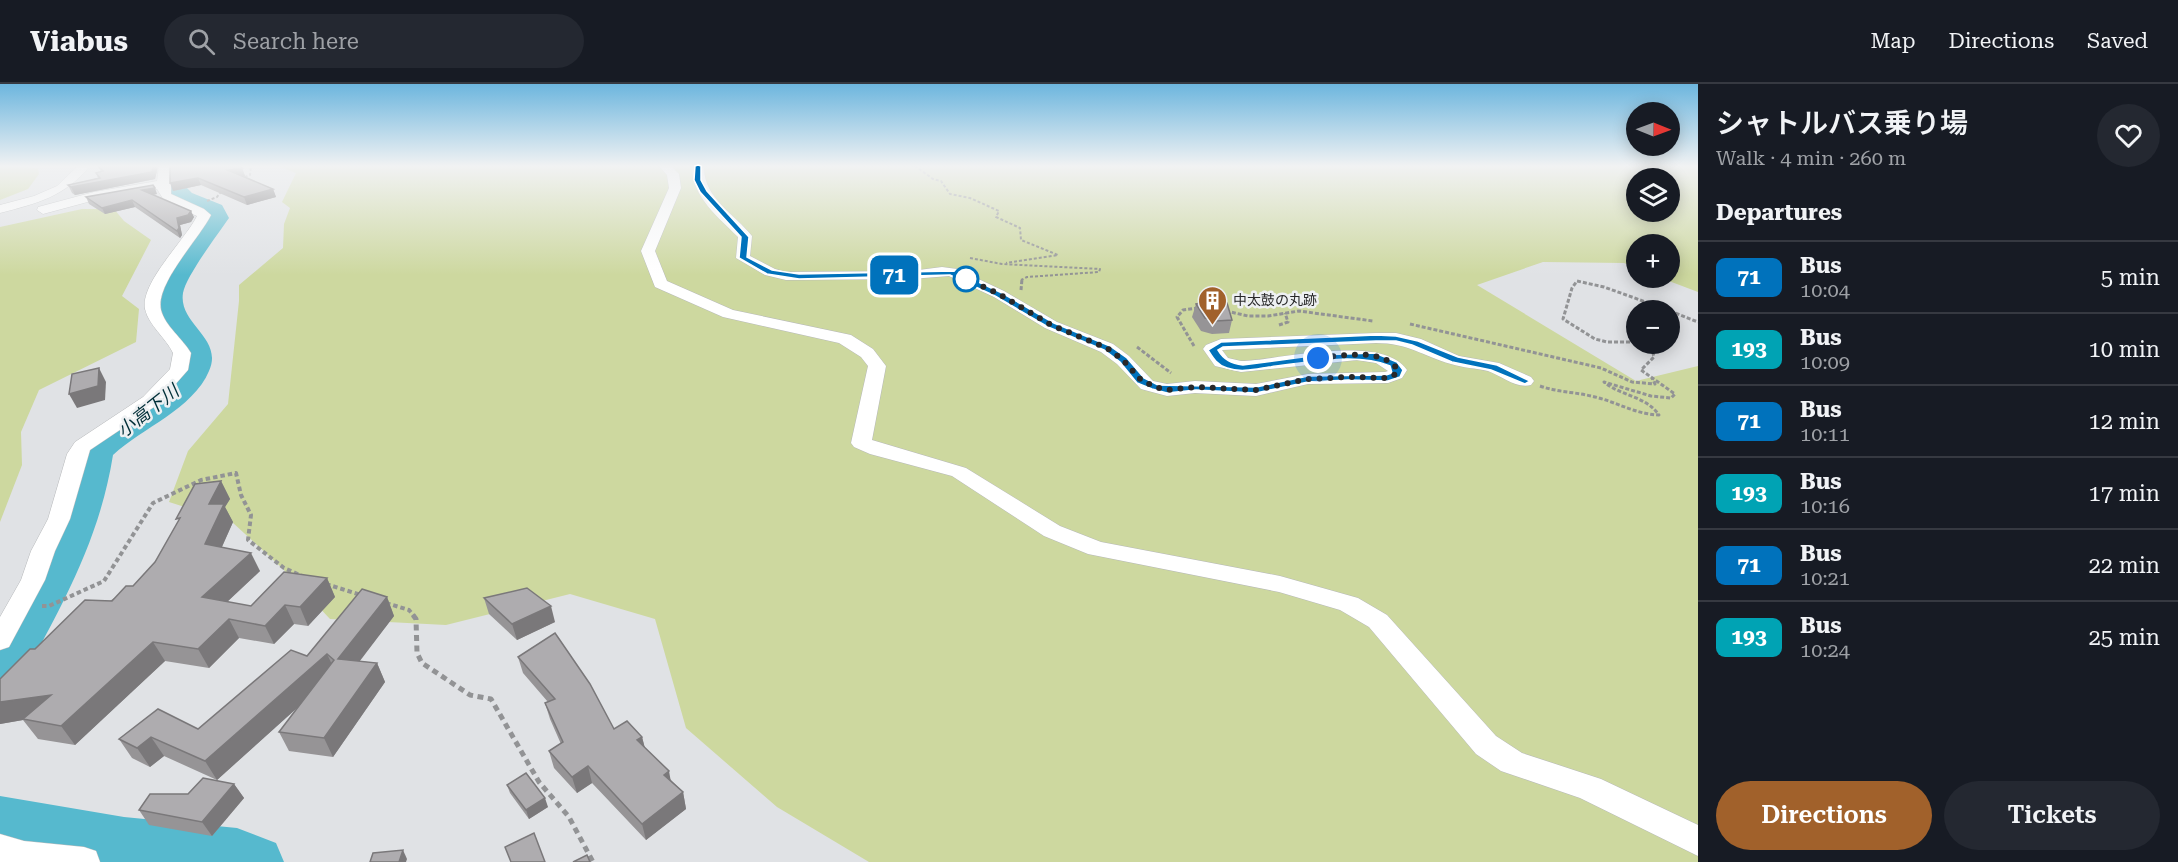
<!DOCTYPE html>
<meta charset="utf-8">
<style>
:root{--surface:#171b24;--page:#242831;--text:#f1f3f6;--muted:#9ea1a6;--line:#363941;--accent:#a1612b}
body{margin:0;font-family:"Roboto Serif","Noto Sans JP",serif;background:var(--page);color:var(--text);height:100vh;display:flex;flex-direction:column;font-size:22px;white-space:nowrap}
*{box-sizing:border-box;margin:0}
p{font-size:20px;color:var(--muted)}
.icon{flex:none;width:33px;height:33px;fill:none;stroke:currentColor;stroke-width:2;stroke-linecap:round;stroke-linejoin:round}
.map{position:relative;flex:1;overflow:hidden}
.details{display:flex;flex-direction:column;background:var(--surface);width:480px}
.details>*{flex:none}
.badge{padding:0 12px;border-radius:9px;font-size:21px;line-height:39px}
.needle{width:39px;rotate:91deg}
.buttons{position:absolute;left:1626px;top:18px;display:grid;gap:12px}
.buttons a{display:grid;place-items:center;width:54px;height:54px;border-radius:50%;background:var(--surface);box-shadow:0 3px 15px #0003;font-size:30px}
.you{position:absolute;width:30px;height:30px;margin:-15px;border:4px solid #fff;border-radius:50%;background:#1a73e8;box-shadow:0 0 0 9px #1a73e833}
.map>.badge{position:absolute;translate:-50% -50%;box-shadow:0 0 0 3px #fff}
h2{padding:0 18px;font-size:22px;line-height:54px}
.round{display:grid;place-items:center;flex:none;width:63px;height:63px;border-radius:32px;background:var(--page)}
.headline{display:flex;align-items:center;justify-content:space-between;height:102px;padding:0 18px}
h1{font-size:28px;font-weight:600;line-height:45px}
.cta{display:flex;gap:12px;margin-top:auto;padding:12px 18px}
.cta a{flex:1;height:69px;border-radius:36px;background:var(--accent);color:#fff;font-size:24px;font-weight:600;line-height:69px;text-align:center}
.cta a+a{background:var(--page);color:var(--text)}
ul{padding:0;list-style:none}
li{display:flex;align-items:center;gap:18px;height:72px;padding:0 18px;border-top:2px solid var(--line)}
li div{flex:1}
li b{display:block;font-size:22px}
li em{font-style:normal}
li .badge{min-width:66px;font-weight:700;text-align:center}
header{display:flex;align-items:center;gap:36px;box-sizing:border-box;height:84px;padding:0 30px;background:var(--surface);border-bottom:2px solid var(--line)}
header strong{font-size:28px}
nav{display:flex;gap:33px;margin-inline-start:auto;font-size:21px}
.search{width:420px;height:54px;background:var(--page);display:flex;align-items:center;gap:15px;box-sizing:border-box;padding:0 21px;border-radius:33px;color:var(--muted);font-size:22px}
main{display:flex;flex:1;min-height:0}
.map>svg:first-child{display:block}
</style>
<header>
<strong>Viabus</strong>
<div class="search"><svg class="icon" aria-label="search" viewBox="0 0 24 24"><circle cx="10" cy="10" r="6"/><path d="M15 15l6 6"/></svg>Search here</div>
<nav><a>Map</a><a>Directions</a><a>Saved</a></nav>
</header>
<main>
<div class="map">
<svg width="1698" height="778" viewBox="0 0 1698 778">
<rect width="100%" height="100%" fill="#e0e2e5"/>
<g fill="#cdd89f" fill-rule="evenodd">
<polygon points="0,82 38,84 39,90 28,105 0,116"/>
<path d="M278 82H1698V208L1661 194H1670V160H1636V184L1624 179 1543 178 1477 201 1636 297 1698 282V778H869L777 723 686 644 655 535 570 510 446 541 330 535 282 484 232 438 169 418 188 367 228 320 239 217V201L283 164 284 140 290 124 282 118 296 89ZM1636 94H1670V128H1636Z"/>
<polygon points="82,125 114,125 124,137 151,156 122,212 139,225 136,258 39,306 21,348 22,381 0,438 0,143"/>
</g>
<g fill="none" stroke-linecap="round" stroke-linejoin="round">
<g fill="#56b9ce" fill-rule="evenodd">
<path d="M168 82H188L187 104 192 109 222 121 229 134C218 150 186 192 183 209 178 240 224 254 209 287 193 325 142 344 113 371 99 459 59 527 17 604L0 609V550L26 507 48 460 70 400 77 368 93 350 159 307 178 286 182 272 180 261 158 229 155 209 164 193 205 134 204 130C188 124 175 120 165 105Z"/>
<polygon points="0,712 124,733 237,744 276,759 284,778 86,778 0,762"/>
</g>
<defs>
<g id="minor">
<path d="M78 82H90C64 113 38 119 0 129V121L34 112 57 102Z"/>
<path d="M159 82H171V110L204 125 211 131C199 155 155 200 161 226 165 242 183 255 191 269L188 286 157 321 90 366 70 435 55 467 45 496 9 563 0 566V533L21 496 31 467 48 435 67 370 75 358 143 313 170 285 173 269C166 254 149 242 145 225 140 199 185 156 197 132L165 118 157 105 95 116 43 130 37 126 38 123 94 108 157 97Z"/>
<polygon points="659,82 671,82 679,90 681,104 655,167 667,197 733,226 851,251 873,265 886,282 872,356 966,384 1060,442 1101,458 1280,492 1358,514 1387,531 1496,652 1522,669 1601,695 1698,741 1698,772 1580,714 1501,687 1476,670 1369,543 1340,526 1279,508 1088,470 1044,452 952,392 870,370 854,363 851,359 868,282 861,273 839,259 723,233 655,203 641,167 669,104 667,91"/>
<path d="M692 82H704C703 114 735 130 752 152L750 172 775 185 786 188 911 187 942 183 957 185 1004 207 1057 238 1113 260 1129 272 1153 297 1167 300 1195 297 1256 300 1308 290 1385 288 1388 287 1376 279 1357 276 1241 288 1215 282 1203 265 1206 261 1221 255 1376 249H1396L1421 255 1459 272 1499 279 1531 293 1534 297 1531 301C1516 305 1502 292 1488 287 1476 284 1463 284 1451 280 1422 272 1409 259 1376 259L1222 266 1228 274 1241 277C1281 276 1381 249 1407 286L1402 294 1388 299 1308 300 1256 312 1195 309 1167 312 1141 305 1117 280 1101 268 1045 244 994 213 949 192 911 195 786 196 765 191 736 174 738 153C719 134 691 112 692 82Z"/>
<polygon points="0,750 24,757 84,763 96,767 100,778 0,778"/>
</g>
</defs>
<use href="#minor" stroke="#b6b8ba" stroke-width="1"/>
<g stroke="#929395" stroke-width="2" stroke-dasharray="3 2" stroke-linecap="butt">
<polyline points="915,82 933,95 941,97 950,110 970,114 999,127 996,133 1020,144 1021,156 1058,171 1006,179"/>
<polyline points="240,95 250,91 251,82"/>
<polyline points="207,117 217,113 222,106"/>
<polyline points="970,174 1002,180 1100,185 1099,188 1027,193 1021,196"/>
</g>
<g stroke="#929395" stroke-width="3" stroke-dasharray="4 2" stroke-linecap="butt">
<polyline points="1021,206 1022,195"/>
<polyline points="1226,227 1248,232 1268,232 1299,227 1373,237"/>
<polyline points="1670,227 1698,238"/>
<polyline points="1410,240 1601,284 1632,298 1655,300 1652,294"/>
<polyline points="1279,241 1288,238 1285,229"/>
<polyline points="1636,258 1607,258 1595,255 1563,235 1572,204 1577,197 1604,203 1668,226"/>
<polyline points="1194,262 1177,233 1183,226 1198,224"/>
<polyline points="1137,263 1171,289"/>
<path d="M1540 302C1557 308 1574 308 1591 312 1615 317 1634 330 1659 331 1646 312 1621 312 1604 298L1651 312 1671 314 1675 310 1641 286 1654 273 1652 265 1640 260"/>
</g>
<g stroke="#929395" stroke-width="4" stroke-dasharray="4.5 3" stroke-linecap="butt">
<polyline points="326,500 361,511"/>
<polyline points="386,519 409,526 414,532"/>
<polyline points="42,522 49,522 104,497 153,419 201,396 236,389 241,411 251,431 248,456 284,484 302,492"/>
</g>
<polyline stroke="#929395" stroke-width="5" stroke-dasharray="6 4.5" stroke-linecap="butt" points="413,531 416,535 417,569 422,579 470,611 491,615 539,698 569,733 593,778"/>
<use href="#minor" fill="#fff" fill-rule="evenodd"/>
</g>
<g fill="#969496">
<polygon points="158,82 155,95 75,111 72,109 68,101 98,94 96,89 101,88 99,83"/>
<polygon points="170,82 242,84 245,92 242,92 273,105 276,113 247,121 201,101 173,107"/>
<polygon points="157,110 153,111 194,133 191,138 180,141 182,151 180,154 135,123 105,130 89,120 86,113"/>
<polygon points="1196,220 1232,236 1229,249 1212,250 1201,247 1192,233"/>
<polygon points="221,397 230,415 225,423 233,438 222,463 260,487 227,518 251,522 327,494 335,513 308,542 294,540 274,560 239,554 209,584 165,577 75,661 38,655 23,636 0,640 0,595 35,565 133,502 155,478"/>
<polygon points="387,513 394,532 359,577 377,579 385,598 333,673 289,667 279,648 299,622 217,696 164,672 150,683 132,674 119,655 198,645 307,572"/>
<polygon points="484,514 555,538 517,556 489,530"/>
<polygon points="518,573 614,645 642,653 645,664 671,696 683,708 686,725 646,756 592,699 577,709 554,684 549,667 561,660 550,635 545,619 548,618 523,589"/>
<polygon points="234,700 244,714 212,752 149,741 139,726 188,710"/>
<polygon points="507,701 548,723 529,735 510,709"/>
</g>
<g fill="#7a787a">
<polygon points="153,82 158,82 155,95 75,111 71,103"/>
<polygon points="242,84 245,92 231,94 228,86"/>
<polygon points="198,94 201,101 173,107 170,99"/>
<polygon points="155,104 157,110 145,112 142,106"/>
<polygon points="273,105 276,113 247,121 244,113"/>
<polygon points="132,116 135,123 105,130 102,124"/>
<polygon points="191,127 194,133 191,138 180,141 182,151 180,154 177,147 177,134"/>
<polygon points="99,284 106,298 105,316 77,324 69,310"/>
<polygon points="221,397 230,415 225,423 233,438 215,478 205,460 209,420"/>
<polygon points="251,469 260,487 212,532 202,513"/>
<polygon points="327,494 335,513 308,542 300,523"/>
<polygon points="387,513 394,532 347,594 338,575"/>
<polygon points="285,521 294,540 274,560 265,542"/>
<polygon points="551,522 555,538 517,556 512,540"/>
<polygon points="229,535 239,554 209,584 198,565"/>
<polygon points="153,558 165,577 75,661 61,642"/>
<polygon points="327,570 336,589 217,696 205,677"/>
<polygon points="377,579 385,598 333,673 324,654"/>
<polygon points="51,611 23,635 23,636 0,640 0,618"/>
<polygon points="151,653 164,672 150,683 137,664"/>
<polygon points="642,653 646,669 637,656"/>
<polygon points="588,682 592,699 577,709 572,693"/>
<polygon points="669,687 672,704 664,691"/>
<polygon points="234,700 244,714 212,752 202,738"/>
<polygon points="683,708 686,725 646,756 642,740"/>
<polygon points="545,714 548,723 529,735 526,726"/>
<polygon points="403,766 407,775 406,778 399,778"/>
</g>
<g fill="#aeacaf" stroke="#7a787a" stroke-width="1.5">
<polygon points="153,82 152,88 71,103 68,101 100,94 96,89 103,87 99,83 102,82"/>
<polygon points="170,82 239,82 242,84 228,86 273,105 244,113 198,94 170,99"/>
<polygon points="153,101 155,104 142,106 191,127 188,131 177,134 179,144 177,147 132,116 102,124 86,113"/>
<polygon points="1211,216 1227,219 1232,236 1216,237 1205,234 1196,220"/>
<polygon points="99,284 98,302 69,310 72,290"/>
<polygon points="221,397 209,420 224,420 205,460 251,469 202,513 251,522 284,488 327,494 300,523 285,521 265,542 229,535 198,565 153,558 61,642 23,635 51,611 0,618 0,595 30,565 35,565 85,516 112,517 126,502 133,502 155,478 180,434 176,435 195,400"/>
<polygon points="527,504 551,522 512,540 484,514"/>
<polygon points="362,505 387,513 338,575 377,579 324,654 279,648 334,576 327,570 205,677 151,653 137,664 119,655 158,625 198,645 291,566 307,572"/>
<polygon points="555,549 590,600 614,645 627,637 642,653 637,656 669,687 664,691 683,708 642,740 588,682 572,693 549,667 563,658 545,619 555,615 518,573"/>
<polygon points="526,689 545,714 526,726 507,701"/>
<polygon points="203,694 234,700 202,738 139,726 150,710 188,710"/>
<polygon points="534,749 545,778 511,778 505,763"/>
<polygon points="403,766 399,778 370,778 373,769"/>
<polygon points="587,771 590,778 573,778"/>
</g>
<linearGradient id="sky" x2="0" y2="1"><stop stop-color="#6db6de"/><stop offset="0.43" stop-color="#f1f2f3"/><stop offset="1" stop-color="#f1f2f3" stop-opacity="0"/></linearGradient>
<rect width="1698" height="191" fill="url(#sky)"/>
<path fill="#0072bc" stroke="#fff" stroke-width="1.5" d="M698 81 701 82V96L707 107 749 153 747 173 772 186 799 190 955 187 1002 209 1054 239 1110 262 1127 274 1144 294 1158 301 1256 303 1308 292 1386 291 1392 289 1390 282C1356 268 1305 279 1269 283 1256 285 1241 289 1227 284 1217 281 1213 274 1208 266L1221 258 1376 251 1396 252 1418 257 1458 273 1497 281 1530 297 1525 300 1491 286 1452 278 1412 261 1396 257H1376L1223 263 1218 266C1224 276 1231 279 1243 281L1318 271 1375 269 1397 278 1403 286 1400 293 1388 297 1348 296 1308 298 1256 309 1196 306 1167 309 1152 305 1137 299 1120 278 1104 266 1048 243 995 212 950 191 799 195 767 190 739 174 741 153 700 108 694 96 695 82Z"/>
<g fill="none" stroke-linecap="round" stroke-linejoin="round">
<path stroke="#282829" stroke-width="6" stroke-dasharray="0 10.8" d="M966 195 960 192 999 210 1051 241 1107 264 1123 276 1141 296 1155 303 1167 306 1196 303 1256 306 1308 295 1348 293 1388 294 1396 290 1398 286C1382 263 1342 272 1318 274"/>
</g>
<defs>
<symbol id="building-pin" viewBox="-11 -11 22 30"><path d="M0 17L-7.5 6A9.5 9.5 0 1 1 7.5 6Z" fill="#a1612b" stroke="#eef0f2"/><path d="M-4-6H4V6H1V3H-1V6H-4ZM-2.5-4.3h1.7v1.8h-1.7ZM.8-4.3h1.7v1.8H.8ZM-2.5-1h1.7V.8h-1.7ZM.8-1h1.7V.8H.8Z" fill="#fff"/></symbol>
</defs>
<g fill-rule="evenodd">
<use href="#building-pin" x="1196" y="200" width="33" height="45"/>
</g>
<circle fill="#fff" stroke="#0072bc" stroke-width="3" cx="966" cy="195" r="12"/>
<g text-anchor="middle" stroke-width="5" stroke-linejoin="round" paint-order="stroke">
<g font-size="14" fill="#282829" stroke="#eef0f2" text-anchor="start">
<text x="1233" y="221">中太鼓の丸跡</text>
</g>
<g font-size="18" font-style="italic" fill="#002f38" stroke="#eef0f2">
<text transform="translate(148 327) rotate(-38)" y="6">小高下川</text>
</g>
</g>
</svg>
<div class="buttons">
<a><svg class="needle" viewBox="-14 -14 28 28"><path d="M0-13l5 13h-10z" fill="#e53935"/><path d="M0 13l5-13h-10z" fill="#9ea1a6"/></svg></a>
<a><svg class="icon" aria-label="layers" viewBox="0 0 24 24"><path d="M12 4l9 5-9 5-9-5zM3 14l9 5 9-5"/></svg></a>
<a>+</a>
<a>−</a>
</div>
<div class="you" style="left:1318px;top:274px"></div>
<b class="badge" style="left:894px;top:191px;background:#0072bc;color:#fff">71</b>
</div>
<section class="details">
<div class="headline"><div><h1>シャトルバス乗り場</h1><p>Walk · 4 min · 260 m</p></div><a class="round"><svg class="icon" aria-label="heart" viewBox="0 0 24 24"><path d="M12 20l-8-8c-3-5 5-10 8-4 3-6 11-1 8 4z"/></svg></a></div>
<h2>Departures</h2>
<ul>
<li><span class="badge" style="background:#0072bc;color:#fff">71</span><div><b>Bus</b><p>10:04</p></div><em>5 min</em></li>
<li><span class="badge" style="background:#00a3b4;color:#fff">193</span><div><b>Bus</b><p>10:09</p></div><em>10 min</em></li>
<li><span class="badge" style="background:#0072bc;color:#fff">71</span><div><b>Bus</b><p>10:11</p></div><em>12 min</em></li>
<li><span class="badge" style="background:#00a3b4;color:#fff">193</span><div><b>Bus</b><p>10:16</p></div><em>17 min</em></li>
<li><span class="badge" style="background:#0072bc;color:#fff">71</span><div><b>Bus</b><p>10:21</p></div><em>22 min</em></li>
<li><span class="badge" style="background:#00a3b4;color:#fff">193</span><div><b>Bus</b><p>10:24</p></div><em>25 min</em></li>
</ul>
<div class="cta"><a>Directions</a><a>Tickets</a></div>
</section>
</main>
